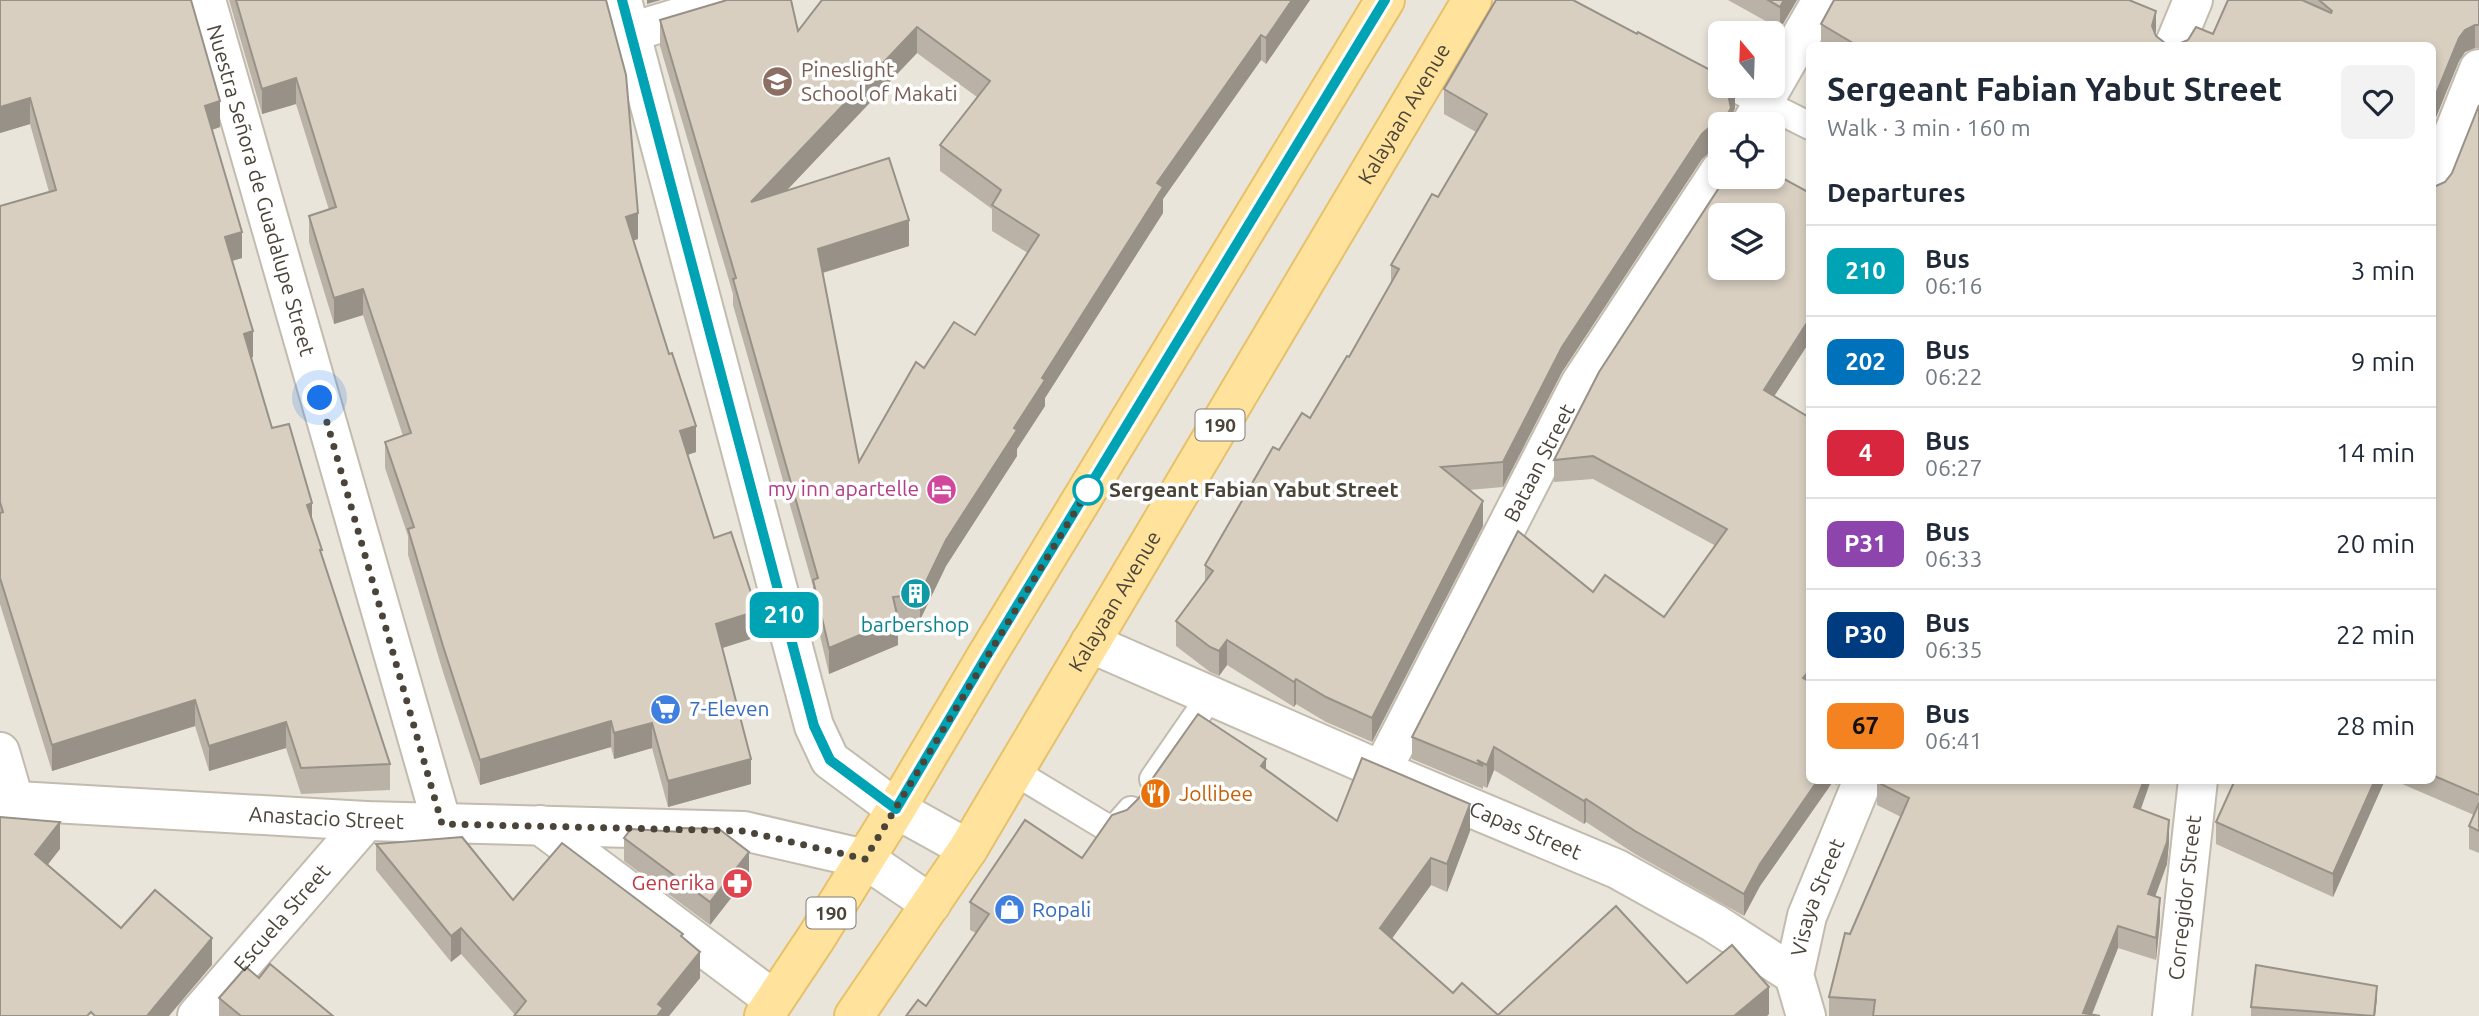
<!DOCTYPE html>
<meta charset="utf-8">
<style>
:root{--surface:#fff;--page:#f2f2f3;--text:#1f2937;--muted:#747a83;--line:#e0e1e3}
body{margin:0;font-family:Ubuntu,sans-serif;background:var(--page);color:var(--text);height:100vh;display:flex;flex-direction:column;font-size:26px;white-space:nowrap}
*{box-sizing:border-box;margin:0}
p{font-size:23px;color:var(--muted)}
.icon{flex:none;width:38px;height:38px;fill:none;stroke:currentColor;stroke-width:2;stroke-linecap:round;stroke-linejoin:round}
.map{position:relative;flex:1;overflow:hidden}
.side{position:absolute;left:1806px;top:42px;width:630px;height:742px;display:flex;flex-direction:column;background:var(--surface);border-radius:10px;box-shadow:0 4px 10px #0003}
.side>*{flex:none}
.badge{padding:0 14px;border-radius:10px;font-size:24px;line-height:46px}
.needle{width:46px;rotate:341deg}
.controls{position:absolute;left:1708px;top:21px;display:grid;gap:14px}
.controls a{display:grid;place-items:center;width:77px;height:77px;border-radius:10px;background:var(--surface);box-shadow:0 4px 10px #0003;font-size:35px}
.you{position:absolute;width:35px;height:35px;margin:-18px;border:5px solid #fff;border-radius:50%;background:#1a73e8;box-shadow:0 0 0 10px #1a73e833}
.map>.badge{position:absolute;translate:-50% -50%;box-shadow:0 0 0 4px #fff}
h2{padding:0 21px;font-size:26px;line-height:63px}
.round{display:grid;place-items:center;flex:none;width:74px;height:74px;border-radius:10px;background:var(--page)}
.overview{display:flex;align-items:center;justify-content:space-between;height:119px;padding:0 21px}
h1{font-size:33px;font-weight:600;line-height:52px}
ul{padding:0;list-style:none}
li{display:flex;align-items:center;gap:21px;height:91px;padding:0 21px;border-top:2px solid var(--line)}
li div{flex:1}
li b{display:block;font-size:26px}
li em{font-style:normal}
li .badge{min-width:77px;font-weight:700;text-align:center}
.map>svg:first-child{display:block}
</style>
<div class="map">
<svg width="2479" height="1016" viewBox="0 0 2479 1016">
<rect width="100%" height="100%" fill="#f6f3ec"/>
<path fill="#eae5da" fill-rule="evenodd" d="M0 0H2479V1016H0ZM1720 33H1773V86H1720ZM1810 46H2432V780H1810ZM1720 124H1773V177H1720ZM1720 215H1773V268H1720Z"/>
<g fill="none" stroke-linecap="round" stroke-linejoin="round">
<defs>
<g id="service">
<polyline points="1730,86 1810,126"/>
<polyline points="1015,772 1106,827 1117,826 1131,810"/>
<polyline points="1153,779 1211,695"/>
</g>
<g id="minor">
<path id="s1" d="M206 0 442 824"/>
<polyline points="631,32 737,0"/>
<polyline points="2174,46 2193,0"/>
<polyline points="1751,124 1822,0"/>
<polyline points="2432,187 2479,69"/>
<path id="s2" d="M1090 643 1364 763 1617 869 1714 923 1794 975"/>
<polyline points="0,752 14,800"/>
<path id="s3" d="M1382 770 1580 384 1720 171"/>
<path id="s4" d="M0 800 366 821 744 831 865 859 931 904"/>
<polyline points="540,825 774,1000"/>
<path id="s5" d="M197 1016 366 821"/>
<path id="s6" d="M1806 1016 1794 975 1807 916 1863 780"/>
<path id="s7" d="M2172 1016 2198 780"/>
</g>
<polyline id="tertiary" points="622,0 814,726 830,760 896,809 968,849"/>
<g id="primary">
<polyline points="764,1016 816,938 896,809 986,657 1385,0"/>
<path id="s8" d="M854 1016 968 849 1472 0"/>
</g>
</defs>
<use href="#service" stroke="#c2bbae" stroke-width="30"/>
<use href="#minor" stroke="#c2bbae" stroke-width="42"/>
<use href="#tertiary" stroke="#c2bbae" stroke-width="42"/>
<use href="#primary" stroke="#e6c16a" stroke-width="42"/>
<use href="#service" stroke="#fff" stroke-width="26"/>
<use href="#minor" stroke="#fff" stroke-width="38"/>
<use href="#tertiary" stroke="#fff" stroke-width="38"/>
<use href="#primary" stroke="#ffe39c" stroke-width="38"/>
</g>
<g fill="#bab2a6" fill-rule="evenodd">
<polygon points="0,0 220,127 212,130 242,258 232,261 253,357 251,358 272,428 312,520 322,556 390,764 390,790 301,794 286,748 209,771 195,726 52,771 0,604 0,206 49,192 30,124 0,133"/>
<polygon points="229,0 606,0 638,239 633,240 696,452 688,455 714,538 757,637 722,648 751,784 668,807 652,748 614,759 611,747 480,785 443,672 408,555 408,536 385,468 385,442 403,436 363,315 334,324 309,242 309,216 329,210 296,104 262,114"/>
<path d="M822 0H1310L1266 64 1261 60 1163 199V213L1045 398V406L1017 449V456L946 566 920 620 898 622V645L829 674 813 606V586L733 305V294L660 46V20L798 31ZM917 53 977 97 940 145V171L992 209V231L1028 253 975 335 924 368 859 462 823 273 909 246 786 191Z"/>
<polygon points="1728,0 1797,0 1780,29"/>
<polygon points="1834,0 2130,0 2156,36 2165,43 2176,45 2213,34 2228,0 2479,0 2479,48 2475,48 2465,52 2459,61 2432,127 2432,46 1821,46 1821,24"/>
<polygon points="1735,86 1735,108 1731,118 1731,124 1720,124 1720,150 1711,151 1702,159 1562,372 1503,487 1469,490 1483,526 1372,742 1326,722 1296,704 1294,707 1227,665 1219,676 1210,672 1176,646 1176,621 1205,583 1205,565 1279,450 1310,418 1349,357 1391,283 1391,265 1438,197 1476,132 1444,114 1444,89"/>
<polygon points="2479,105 2479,853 2469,849 2469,826 2474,815 2393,780 2432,780 2432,186 2436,186 2445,182 2452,173"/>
<polygon points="1810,341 1774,396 1810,780 1839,780 1837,785 1832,783 1760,886 1744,916 1635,854 1586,822 1584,824 1494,770 1487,788 1483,786 1483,789 1412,759 1412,737 1593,592 1664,617 1716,546 1593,479 1554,482 1554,460"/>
<polygon points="1266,769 1337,821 1470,831 1447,892 1431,885 1392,938 1453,993 1498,1015 1687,983 1769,1014 1767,1016 906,1016 926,1006 976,933 970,930 970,902 1082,858"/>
<polygon points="2235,780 2385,780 2333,897 2216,844 2216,822"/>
<polygon points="1877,782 2141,809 2169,842 2167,864 2155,896 2160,921 2156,960 2118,948 2092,1015 2100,1016 1829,1016 1829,997 1850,934 1901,817 1877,805"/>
<polygon points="680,828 749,875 710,925 624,861 624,838 680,832"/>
<polygon points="376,844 513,900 683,938 700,978 669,1016 514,1016 515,1015 461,954 451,962 376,870"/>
<polygon points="259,978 333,1016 219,1016 219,998"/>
<polygon points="2377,998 2375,1016 2251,1016 2251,1007"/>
</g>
<g fill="#979187">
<polygon points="647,0 661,0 647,4"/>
<polygon points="1292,0 1310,0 1266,64 1266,38"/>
<polygon points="1784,0 1797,0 1780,29 1780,7"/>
<polygon points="2156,11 2156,33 2152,26"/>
<polygon points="2475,25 2475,48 2465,52 2459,61 2432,127 2432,104 2459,38 2465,30"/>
<polygon points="917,27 917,53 751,228 751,202"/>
<polygon points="1261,35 1261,60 1163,199 1163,213 1045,398 1045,406 1017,449 1017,456 946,566 920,620 920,594 946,540 1014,428 1042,378 1157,183"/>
<polygon points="296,78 296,104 262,114 262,89"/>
<polygon points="1734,86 1735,86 1735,108 1731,118 1731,124 1722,124"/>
<polygon points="30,98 30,124 0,133 0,107"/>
<polygon points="220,101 220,127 205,132 205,106"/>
<polygon points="1711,126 1711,151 1702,159 1562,372 1503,487 1503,462 1562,347 1702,134"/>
<polygon points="638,213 638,239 626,243 626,217"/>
<polygon points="909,220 909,246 818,274 818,249"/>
<polygon points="242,232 242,258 225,263 225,237"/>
<polygon points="363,289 363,315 334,324 334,298"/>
<polygon points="1810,318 1810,341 1764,412 1764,390"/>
<polygon points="253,331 253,357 244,360 244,334"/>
<polygon points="696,426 696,452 680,457 680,431"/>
<polygon points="1483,501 1483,526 1372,742 1372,718"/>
<polygon points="312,503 312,529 307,505"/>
<polygon points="757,611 757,637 716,650 716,624"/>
<polygon points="898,619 898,645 829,674 829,648"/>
<polygon points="1227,640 1227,665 1219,676 1219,651"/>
<polygon points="1810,670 1810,692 1803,678"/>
<polygon points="1296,679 1296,704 1294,707 1294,682"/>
<polygon points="195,700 195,726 52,771 52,745"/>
<polygon points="611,721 611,747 480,785 480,760"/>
<polygon points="286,722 286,748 209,771 209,746"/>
<polygon points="652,723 652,748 614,759 614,733"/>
<polygon points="1494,747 1494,770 1487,788 1487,765"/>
<polygon points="751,759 751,784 668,807 668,781"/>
<polygon points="1266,759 1266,787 1261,766"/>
<polygon points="1818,780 1832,780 1832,783 1760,886 1744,916 1744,894 1760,864"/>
<polygon points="2144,780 2151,780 2134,829 2134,807"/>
<polygon points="2375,780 2385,780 2333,897 2333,874"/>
<polygon points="1586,799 1586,822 1584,824 1584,801"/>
<polygon points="1470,804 1470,831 1447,892 1447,864"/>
<polygon points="2169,820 2169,842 2167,864 2148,916 2148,894"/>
<polygon points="60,822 60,849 35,881 35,854"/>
<polygon points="749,852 749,875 710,925 710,902"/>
<polygon points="1431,858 1431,885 1380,955 1380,928"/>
<polygon points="2160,898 2160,921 2156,960 2156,938"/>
<polygon points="2118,926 2118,948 2091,1016 2083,1013"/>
<polygon points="461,928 461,954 451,962 451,936"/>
<polygon points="212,938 212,965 169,1016 147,1016"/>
<polygon points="700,952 700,978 669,1016 657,1016 658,1004"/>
<polygon points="2377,986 2377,998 2375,1016 2374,1016"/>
<polygon points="1769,987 1769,1014 1767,1016 1734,1016"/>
</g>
<g fill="#d8cfc1" stroke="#979187" stroke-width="2" fill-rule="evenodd">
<polygon points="0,0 191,0 220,101 205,106 242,232 225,237 253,331 244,334 272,428 289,424 312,503 307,505 322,550 320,550 390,764 301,768 286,722 209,746 195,700 52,745 0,578 0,513 3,512 0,502 0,206 56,190 30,98 0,107"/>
<polygon points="236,0 606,0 626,75 638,213 626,217 669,354 672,353 696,426 680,431 714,538 731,532 757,611 716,624 751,759 668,781 652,723 614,733 611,721 480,760 443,646 408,529 414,527 385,442 411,433 363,289 334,298 309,216 336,207 296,78 262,89"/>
<path d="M727 0H791L798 31 822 0H1292L1266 38 1261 35 1157 183 1163 187 1042 378 1045 380 1014 428 1017 430 946 540 920 594 893 597 898 619 829 648 813 580 818 578 733 279 736 278 660 20ZM917 27 990 81 940 145 1001 190 992 205 1039 235 975 335 954 322 924 368 916 362 859 462 818 249 909 220 889 158 751 202Z"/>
<polygon points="1496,0 1573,0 1637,34 1638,32 1720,75 1720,86 1734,86 1729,99 1731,108 1722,124 1711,126 1702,134 1562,347 1503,462 1441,467 1483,501 1372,718 1326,697 1296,679 1294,682 1227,640 1219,651 1210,647 1176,621 1213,571 1205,565 1273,447 1279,450 1302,413 1310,418 1347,356 1349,357 1399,269 1391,265 1432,194 1438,197 1487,114 1444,89"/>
<polygon points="1768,0 1784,0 1780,7"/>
<polygon points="1834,0 2129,0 2156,11 2152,26 2156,36 2165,43 2176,45 2188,40 2196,27 2213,34 2228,0 2302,0 2331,13 2332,11 2319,0 2479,0 2479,25 2475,25 2465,30 2459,38 2432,104 2432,46 1858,46 1821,24"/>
<polygon points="2479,105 2479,795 2432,775 2432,186 2436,186 2445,182 2452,173"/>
<path d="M1773 173 1810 193V318L1764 390 1810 418V670L1803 678 1810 682V780H1818L1760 864 1744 894 1635 831 1586 799 1584 801 1494 747 1487 765 1477 760 1483 766 1412 737 1518 531 1593 592 1605 575 1664 617 1727 529 1593 456 1554 460 1599 372 1726 177H1773ZM1720 215H1773V268H1720Z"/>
<polygon points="1198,714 1266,759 1261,766 1337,821 1362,758 1470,804 1447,864 1431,858 1380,928 1453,993 1462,983 1498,1015 1616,906 1687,983 1732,945 1769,987 1734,1016 906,1016 918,1000 926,1006 989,914 970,902 1025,820 1082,858 1112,815 1127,810 1138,799"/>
<polygon points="1877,780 2144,780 2134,807 2169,820 2167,842 2148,894 2160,898 2156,938 2118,926 2083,1013 2100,1016 1873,1016 1875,1000 1829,997 1845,933 1850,934 1909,798 1877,782"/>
<polygon points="2235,780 2375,780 2333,874 2216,822"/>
<polygon points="2479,803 2479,831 2469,826"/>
<polygon points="0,817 60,822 35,854 121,928 155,890 212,938 147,1016 95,1016 91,1012 87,1016 0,1016"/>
<polygon points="680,828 719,829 749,852 710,902 624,838 631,829 681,832"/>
<polygon points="462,837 513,900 562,843 683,934 681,936 700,952 658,1004 663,1008 657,1016 514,1016 526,1001 461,928 451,936 376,844"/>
<polygon points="270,964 333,1016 241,1016 219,998 246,967 259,978"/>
<polygon points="2256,965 2377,986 2374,1016 2251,1007"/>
</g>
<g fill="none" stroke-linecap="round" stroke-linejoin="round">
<defs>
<polyline id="line" points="622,0 814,726 830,760 896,809 986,657 1385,0"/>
</defs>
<use href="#line" stroke="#fff" stroke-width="16"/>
<use href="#line" stroke="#00a3b4" stroke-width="10"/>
<polyline stroke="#4b4439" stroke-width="7" stroke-dasharray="0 12.6" points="320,398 442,824 744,831 865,859 1088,490"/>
</g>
<defs>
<symbol id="school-disc" viewBox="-11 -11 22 22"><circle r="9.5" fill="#8d6e63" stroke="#fff"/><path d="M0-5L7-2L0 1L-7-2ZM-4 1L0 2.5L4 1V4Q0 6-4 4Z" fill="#fff"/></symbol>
<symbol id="hotel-disc" viewBox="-11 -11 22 22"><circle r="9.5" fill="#d1479c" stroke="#fff"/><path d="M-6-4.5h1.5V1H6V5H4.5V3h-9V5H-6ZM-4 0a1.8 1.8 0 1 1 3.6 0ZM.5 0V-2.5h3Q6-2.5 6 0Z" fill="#fff"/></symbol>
<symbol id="building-disc" viewBox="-11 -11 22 22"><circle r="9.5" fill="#0f9aa8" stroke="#fff"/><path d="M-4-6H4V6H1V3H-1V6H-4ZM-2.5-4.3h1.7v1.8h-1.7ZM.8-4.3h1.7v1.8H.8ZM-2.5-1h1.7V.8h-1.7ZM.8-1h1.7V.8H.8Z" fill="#fff"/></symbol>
<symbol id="supermarket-disc" viewBox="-11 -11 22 22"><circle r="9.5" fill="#3f7fe0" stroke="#fff"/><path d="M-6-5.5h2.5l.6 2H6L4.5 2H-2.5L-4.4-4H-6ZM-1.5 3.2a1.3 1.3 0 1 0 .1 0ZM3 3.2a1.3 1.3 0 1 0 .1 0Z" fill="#fff"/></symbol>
<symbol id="restaurant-disc" viewBox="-11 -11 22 22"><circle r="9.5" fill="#e8710a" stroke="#fff"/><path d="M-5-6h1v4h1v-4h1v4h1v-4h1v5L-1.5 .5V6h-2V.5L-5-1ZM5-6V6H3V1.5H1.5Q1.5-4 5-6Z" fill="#fff"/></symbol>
<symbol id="pharmacy-disc" viewBox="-11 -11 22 22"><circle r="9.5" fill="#e0444e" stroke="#fff"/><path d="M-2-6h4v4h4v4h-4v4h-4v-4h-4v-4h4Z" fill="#fff"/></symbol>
<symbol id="shop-disc" viewBox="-11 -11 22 22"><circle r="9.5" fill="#3f7fe0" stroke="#fff"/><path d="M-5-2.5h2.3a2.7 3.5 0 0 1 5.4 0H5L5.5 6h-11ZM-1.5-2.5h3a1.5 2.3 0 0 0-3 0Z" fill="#fff"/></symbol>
</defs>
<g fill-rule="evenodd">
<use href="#school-disc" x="760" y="64" width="35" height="35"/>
<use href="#hotel-disc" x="924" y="472" width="35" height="35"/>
<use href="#building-disc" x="898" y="576" width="35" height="35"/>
<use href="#supermarket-disc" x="648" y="692" width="35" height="35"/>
<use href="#restaurant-disc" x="1138" y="776" width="35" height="35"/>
<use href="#pharmacy-disc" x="720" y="866" width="35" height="35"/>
<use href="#shop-disc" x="992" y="892" width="35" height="35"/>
</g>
<circle fill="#fff" stroke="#00a3b4" stroke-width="3.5" cx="1088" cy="490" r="14"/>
<g text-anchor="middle" stroke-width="7" stroke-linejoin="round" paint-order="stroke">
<g fill="#fff" stroke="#817c74" stroke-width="2">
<rect x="1195.5" y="409.5" width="49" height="31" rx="5"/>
<rect x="806.5" y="897.5" width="49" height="31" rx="5"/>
</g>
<g font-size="19" font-weight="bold" fill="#4b4439">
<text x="1220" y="432">190</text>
<text x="831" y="920">190</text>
</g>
<g font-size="21" fill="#785e54" stroke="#fff" text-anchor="start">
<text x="801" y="77">Pineslight<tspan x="801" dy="24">School of Makati</tspan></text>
</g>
<g font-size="21" fill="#4b4439" stroke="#fff">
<text dy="7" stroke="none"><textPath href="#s8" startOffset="1057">Kalayaan Avenue</textPath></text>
<text dy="7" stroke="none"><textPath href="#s1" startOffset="198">Nuestra Señora de Guadalupe Street</textPath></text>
<text dy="7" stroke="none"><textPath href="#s3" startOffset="345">Bataan Street</textPath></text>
<text dy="7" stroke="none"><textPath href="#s8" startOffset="490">Kalayaan Avenue</textPath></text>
<text dy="7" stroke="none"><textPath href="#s4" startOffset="327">Anastacio Street</textPath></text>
<text dy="7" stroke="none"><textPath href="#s2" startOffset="474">Capas Street</textPath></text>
<text dy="7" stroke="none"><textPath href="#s6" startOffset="124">Visaya Street</textPath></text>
<text dy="7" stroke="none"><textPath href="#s7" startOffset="119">Corregidor Street</textPath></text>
<text dy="7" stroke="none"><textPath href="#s5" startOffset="130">Escuela Street</textPath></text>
</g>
<g font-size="21" fill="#b23c85" stroke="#fff" text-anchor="end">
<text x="919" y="496">my inn apartelle</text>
</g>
<g font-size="21" font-weight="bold" fill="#4b4439" stroke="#fff" text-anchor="start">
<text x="1109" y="497">Sergeant Fabian Yabut Street</text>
</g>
<g font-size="21" fill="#0d838f" stroke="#fff">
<text x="915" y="632">barbershop</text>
</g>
<g font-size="21" fill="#366cbe" stroke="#fff" text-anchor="start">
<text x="689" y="716">7-Eleven</text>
<text x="1032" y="917">Ropali</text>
</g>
<g font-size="21" fill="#c56008" stroke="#fff" text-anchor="start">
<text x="1179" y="801">Jollibee</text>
</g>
<g font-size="21" fill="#be3a42" stroke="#fff" text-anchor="end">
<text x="715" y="890">Generika</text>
</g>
</g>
</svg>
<div class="controls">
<a><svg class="needle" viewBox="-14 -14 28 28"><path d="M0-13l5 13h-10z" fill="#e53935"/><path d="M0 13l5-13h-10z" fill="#747a83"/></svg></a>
<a><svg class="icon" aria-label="locate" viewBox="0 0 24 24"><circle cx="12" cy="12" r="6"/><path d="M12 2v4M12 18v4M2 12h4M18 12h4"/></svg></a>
<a><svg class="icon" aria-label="layers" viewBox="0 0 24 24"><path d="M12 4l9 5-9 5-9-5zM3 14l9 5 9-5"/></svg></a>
</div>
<div class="you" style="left:320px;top:398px"></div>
<b class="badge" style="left:784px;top:615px;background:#00a3b4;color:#fff">210</b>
<section class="side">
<div class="overview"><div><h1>Sergeant Fabian Yabut Street</h1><p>Walk · 3 min · 160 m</p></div><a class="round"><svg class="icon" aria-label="heart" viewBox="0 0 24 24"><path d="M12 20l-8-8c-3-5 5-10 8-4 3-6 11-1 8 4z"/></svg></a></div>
<h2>Departures</h2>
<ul>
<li><span class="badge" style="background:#00a3b4;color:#fff">210</span><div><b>Bus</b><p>06:16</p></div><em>3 min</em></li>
<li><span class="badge" style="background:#0072bc;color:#fff">202</span><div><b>Bus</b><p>06:22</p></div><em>9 min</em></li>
<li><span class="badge" style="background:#d7263d;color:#fff">4</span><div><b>Bus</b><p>06:27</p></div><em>14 min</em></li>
<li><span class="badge" style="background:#8e44ad;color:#fff">P31</span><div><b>Bus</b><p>06:33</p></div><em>20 min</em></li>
<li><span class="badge" style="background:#003b80;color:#fff">P30</span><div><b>Bus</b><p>06:35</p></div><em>22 min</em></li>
<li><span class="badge" style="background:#f58220;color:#111">67</span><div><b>Bus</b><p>06:41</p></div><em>28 min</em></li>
</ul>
</section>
</div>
